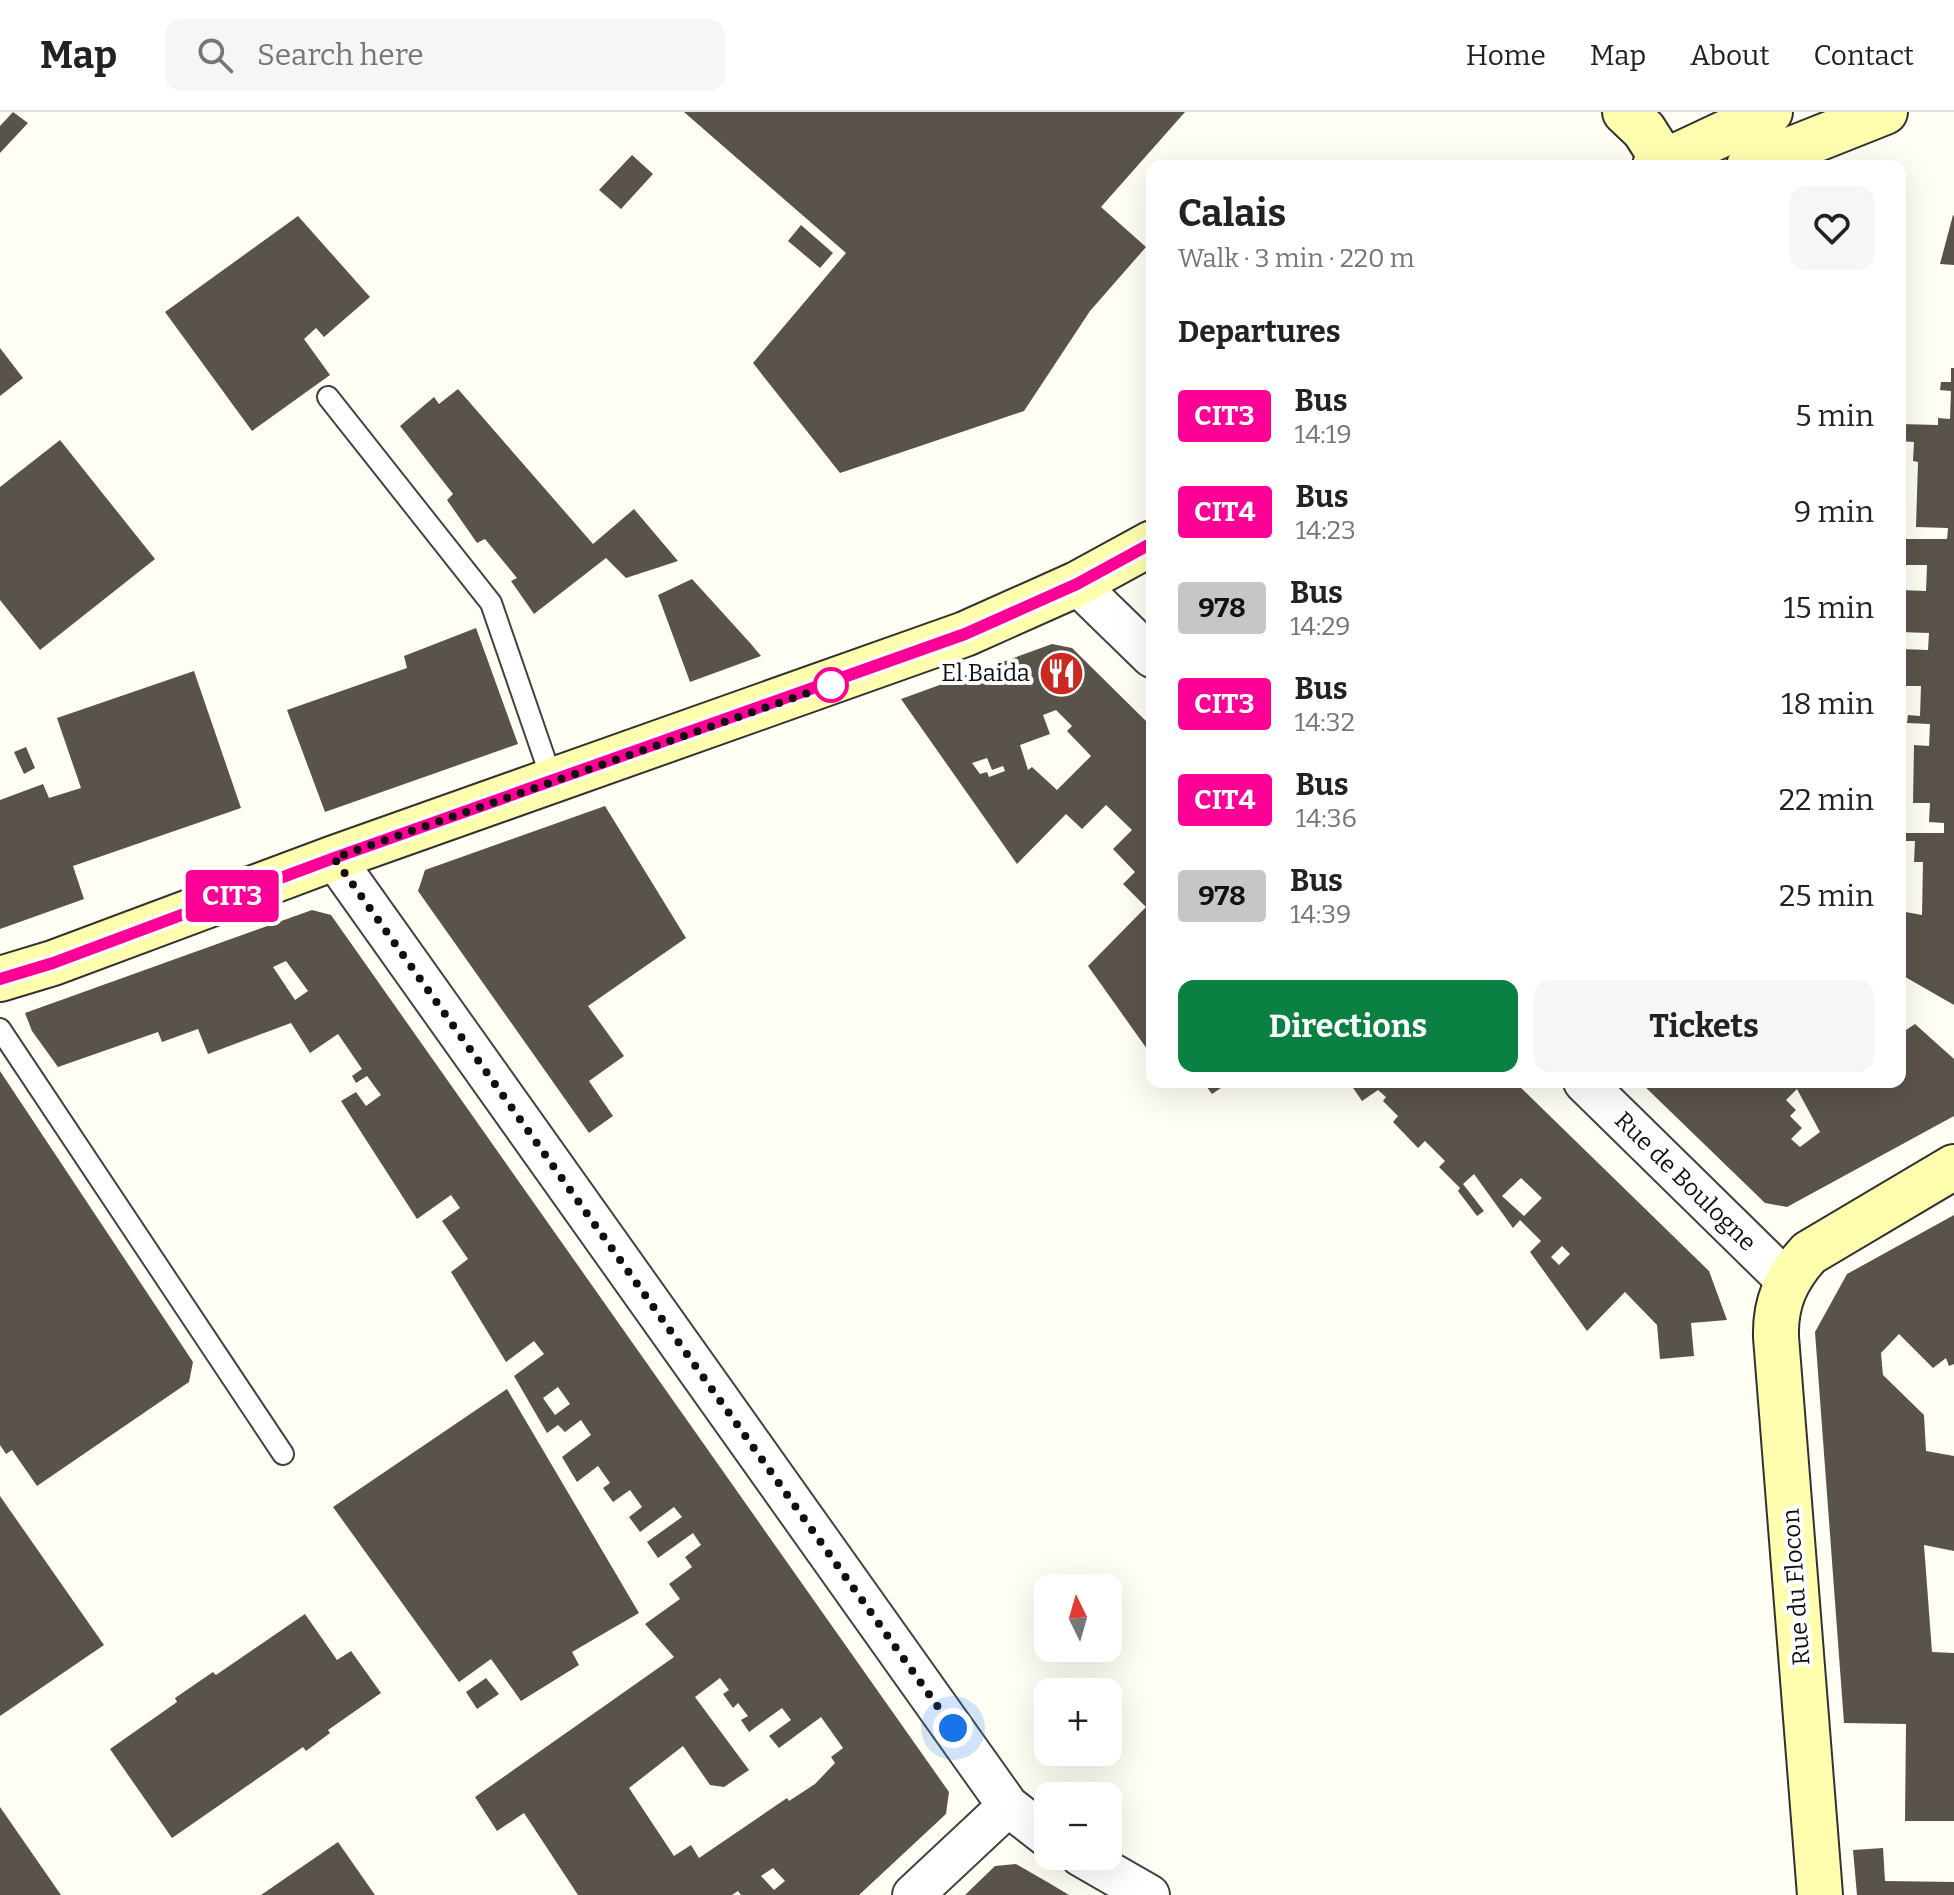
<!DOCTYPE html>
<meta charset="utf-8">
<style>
:root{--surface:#fff;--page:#f6f6f6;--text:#222;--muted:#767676;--line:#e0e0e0;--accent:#0b8043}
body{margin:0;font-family:Bitter,serif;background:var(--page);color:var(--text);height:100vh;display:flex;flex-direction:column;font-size:30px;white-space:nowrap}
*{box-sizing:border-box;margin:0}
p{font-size:26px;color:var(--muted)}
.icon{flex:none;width:44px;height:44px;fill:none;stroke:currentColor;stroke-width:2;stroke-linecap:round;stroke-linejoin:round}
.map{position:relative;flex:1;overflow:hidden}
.side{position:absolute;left:1146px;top:48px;width:760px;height:928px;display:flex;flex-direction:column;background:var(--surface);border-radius:16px;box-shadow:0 8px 32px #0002}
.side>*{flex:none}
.badge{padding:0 16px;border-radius:6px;font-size:28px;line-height:52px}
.needle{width:52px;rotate:355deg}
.controls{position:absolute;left:1034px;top:1462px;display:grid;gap:16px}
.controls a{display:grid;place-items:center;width:88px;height:88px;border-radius:16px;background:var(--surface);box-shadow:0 8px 32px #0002;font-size:40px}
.you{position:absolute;width:40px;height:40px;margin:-20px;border:6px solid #fff;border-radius:50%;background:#1a73e8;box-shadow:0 0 0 12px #1a73e833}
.map>.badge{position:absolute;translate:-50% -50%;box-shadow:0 0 0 4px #fff}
h2{padding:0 32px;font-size:30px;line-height:72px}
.round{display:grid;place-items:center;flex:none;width:84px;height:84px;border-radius:16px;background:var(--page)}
.headline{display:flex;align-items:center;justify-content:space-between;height:136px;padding:0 32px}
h1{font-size:38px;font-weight:700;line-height:60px}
.cta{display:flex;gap:16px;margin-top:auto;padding:16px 32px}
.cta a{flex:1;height:92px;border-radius:16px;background:var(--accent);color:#fff;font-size:32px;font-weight:700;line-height:92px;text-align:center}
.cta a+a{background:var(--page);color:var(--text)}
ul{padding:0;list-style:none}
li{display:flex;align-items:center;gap:24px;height:96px;padding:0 32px}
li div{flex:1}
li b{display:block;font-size:30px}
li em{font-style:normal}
li .badge{min-width:88px;font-weight:700;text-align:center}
header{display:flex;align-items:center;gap:48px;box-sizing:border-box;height:112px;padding:0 40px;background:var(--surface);border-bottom:2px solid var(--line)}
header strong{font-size:38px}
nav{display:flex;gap:44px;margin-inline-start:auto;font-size:28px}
.search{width:560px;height:72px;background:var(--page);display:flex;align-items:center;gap:20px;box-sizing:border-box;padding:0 28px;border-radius:16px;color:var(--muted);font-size:30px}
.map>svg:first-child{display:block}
</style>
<header>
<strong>Map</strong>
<div class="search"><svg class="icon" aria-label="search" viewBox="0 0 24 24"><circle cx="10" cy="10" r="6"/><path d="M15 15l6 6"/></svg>Search here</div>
<nav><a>Home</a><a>Map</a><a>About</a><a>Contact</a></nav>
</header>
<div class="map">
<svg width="1954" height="1783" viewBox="0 0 1954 1783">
<rect width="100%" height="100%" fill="#fffef4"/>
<g fill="#5a534c" fill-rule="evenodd">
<polygon points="13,0 28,11 0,41 0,14"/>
<polygon points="684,0 1185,0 1101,95 1146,135 1090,199 1024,299 840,361 753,251 846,141"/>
<polygon points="632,43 653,62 621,97 599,78"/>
<polygon points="298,104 370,185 324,225 316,216 304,227 330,263 252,319 165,200"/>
<polygon points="1954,104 1954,153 1940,152 1953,103"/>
<polygon points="801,113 833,141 820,156 788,129"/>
<polygon points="0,236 23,266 0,284"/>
<polygon points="1951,256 1954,256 1954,893 1900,862 1900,799 1922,803 1923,750 1914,750 1915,729 1906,729 1906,721 1944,721 1944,711 1929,710 1930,691 1913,691 1914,633 1929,634 1930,612 1907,611 1908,603 1920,604 1921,574 1900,574 1900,537 1928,538 1929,521 1900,520 1900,478 1926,479 1927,453 1905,453 1906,427 1947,427 1948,416 1916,415 1918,350 1913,349 1914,330 1900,329 1900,312 1938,313 1938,306 1950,307 1951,279 1940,278 1941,270 1951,270"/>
<polygon points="458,277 593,432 634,397 678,449 626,466 606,446 534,502 511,469 517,466 485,427 477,431 447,388 453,382 400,314 434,285 439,292"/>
<polygon points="60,328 155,447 40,538 0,488 0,375"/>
<polygon points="692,467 751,532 761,544 690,570 658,483"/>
<polygon points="476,516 518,632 325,700 287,598 407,556 404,544"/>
<path d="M1052 532 1072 536 1152 615V944L1088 854 1146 795 1123 772 1135 760 1113 737 1132 718 1106 693 1082 717 1066 702 1017 752 901 587ZM1056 598 1072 614 1067 619 1091 644 1057 678 1032 655 1028 658 1020 633 1050 622 1043 603ZM987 646 992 658 1003 654 1005 659 989 665 987 660 980 662 972 651Z"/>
<polygon points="194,559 241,696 73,754 84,787 0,817 0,688 43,672 49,686 81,676 57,606"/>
<polygon points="26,635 35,656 24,662 14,640"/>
<polygon points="605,694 686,826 588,894 624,944 589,969 613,1004 589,1021 418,779 425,758"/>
<path d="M312 798 331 803 949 1680 946 1702 859 1783H741L738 1779 732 1783H578L524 1701 497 1719 475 1685 674 1545 645 1512 680 1487 669 1472 692 1455 685 1445 701 1433 693 1421 658 1446 647 1430 682 1405 674 1395 640 1420 629 1405 642 1395 630 1378 613 1390 603 1376 610 1371 598 1354 577 1370 562 1345 591 1323 581 1308 565 1320 558 1313 547 1321 514 1264 544 1242 534 1229 506 1250 451 1160 468 1147 442 1109 460 1096 451 1083 417 1107 341 989 356 980 366 994 381 983 367 964 356 971 352 964 362 957 338 922 310 941 291 911 208 942 198 917 162 930 158 920 58 955 32 919 25 901ZM286 849 308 879 295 888 273 855ZM558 1275 570 1292 555 1303 543 1286ZM720 1566 729 1578 723 1582 733 1596 738 1591 748 1604 741 1608 749 1620 782 1596 791 1608 769 1624 779 1636 821 1605 843 1636 831 1645 835 1651 815 1672 789 1689 787 1686 699 1746 691 1733 674 1744 629 1676 683 1634 710 1673 724 1675 749 1658 695 1585ZM773 1756 785 1769 774 1778 761 1764Z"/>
<path d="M1915 912 1954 947V1004L1787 1095 1765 1091 1640 970H1900V922ZM1797 977 1820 1020 1800 1035 1791 1027 1802 1016 1790 1004 1796 998 1786 988Z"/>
<polygon points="0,959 193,1250 189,1270 37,1374 12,1338 6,1342 0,1333"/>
<polygon points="1203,970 1230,970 1212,982"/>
<path d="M1349 970H1515L1709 1159 1727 1208 1691 1211 1694 1244 1660 1247 1657 1213 1625 1180 1587 1219 1530 1140 1541 1129 1520 1108 1513 1116 1474 1062 1463 1072 1484 1099 1477 1104 1458 1079 1460 1076 1439 1055 1445 1049 1425 1029 1418 1036 1393 1010 1398 1004 1383 989 1386 985 1378 978 1362 989ZM1521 1066 1542 1086 1524 1104 1502 1084ZM1562 1134 1570 1142 1559 1153 1551 1145Z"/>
<polygon points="1954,1103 1954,1252 1949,1254 1946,1246 1933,1256 1899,1222 1881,1241 1883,1263 1924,1303 1926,1339 1954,1344 1954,1439 1924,1433 1932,1540 1954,1541 1954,1709 1905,1709 1906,1612 1844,1611 1815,1220 1847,1162"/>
<polygon points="507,1277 639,1501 572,1540 579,1553 521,1589 491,1547 459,1570 333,1395"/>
<polygon points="0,1384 104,1533 0,1604"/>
<polygon points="305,1502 337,1548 351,1539 381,1581 328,1618 330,1621 306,1639 303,1635 172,1726 110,1637 177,1590 175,1586 213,1560 216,1563"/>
<polygon points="486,1566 499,1582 477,1597 466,1580"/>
<polygon points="0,1695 61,1783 0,1783"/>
<polygon points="338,1730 375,1783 261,1783"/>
<polygon points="1883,1736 1885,1769 1954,1770 1954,1783 1857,1783 1853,1738"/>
<polygon points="1016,1752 1049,1771 1069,1783 965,1783 995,1754"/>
</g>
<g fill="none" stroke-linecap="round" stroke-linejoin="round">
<defs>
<g id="lane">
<polyline points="328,285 491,491 553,671"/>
<polyline points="0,917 283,1342"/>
</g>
<g id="street">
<polyline points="1077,472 1152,545"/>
<polyline points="334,746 1008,1694 1048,1725"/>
<path id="s1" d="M1584 970 1787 1169"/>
<polyline points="1081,1744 1149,1783"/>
<polyline points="913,1783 1008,1694"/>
</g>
<g id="secondary">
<polyline points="1625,0 1644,18 1667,54"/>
<polyline points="1655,54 1770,0"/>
<polyline points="1749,54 1885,0"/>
<polyline points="0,867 53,851 334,746 965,522 1077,472 1152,431"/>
<path d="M1820 1783 1776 1225C1775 1191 1786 1166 1809 1141L1954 1055"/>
</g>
</defs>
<use href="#lane" stroke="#434343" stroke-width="24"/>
<use href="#street" stroke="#434343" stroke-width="44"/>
<use href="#secondary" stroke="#323232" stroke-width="48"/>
<use href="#lane" stroke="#fff" stroke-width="20"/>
<use href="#street" stroke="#fff" stroke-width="40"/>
<use href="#secondary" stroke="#fffeaf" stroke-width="44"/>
</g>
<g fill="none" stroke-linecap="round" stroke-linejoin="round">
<defs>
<polyline id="line" points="0,867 53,851 334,746 965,522 1077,472 1152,431"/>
</defs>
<use href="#line" stroke="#fff" stroke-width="18"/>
<use href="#line" stroke="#ff0096" stroke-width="12"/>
<polyline stroke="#101010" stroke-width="8" stroke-dasharray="0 14.4" points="831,573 839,570 334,746 953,1616"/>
</g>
<defs>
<symbol id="restaurant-disc" viewBox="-11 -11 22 22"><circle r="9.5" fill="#c92920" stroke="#fff"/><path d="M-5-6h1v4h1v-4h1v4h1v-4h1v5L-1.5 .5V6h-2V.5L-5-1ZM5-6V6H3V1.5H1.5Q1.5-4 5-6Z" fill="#fff"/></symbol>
</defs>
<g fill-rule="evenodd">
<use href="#restaurant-disc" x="1036" y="536" width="51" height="51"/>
</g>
<circle fill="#fff" stroke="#ff0096" stroke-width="4" cx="831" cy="573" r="16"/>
<g text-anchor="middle" stroke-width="8" stroke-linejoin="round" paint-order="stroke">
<g font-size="24" fill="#101010" stroke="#fff" text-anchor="end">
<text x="1030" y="569">El Baida</text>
</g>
<g font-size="24" fill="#101010" stroke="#fff">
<text dy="8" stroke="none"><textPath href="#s1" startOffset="142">Rue de Boulogne</textPath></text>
<text transform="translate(1796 1475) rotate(-94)" y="8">Rue du Flocon</text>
</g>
</g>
</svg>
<div class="controls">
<a><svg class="needle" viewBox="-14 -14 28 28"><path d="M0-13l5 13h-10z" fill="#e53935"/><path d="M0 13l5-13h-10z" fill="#767676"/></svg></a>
<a>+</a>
<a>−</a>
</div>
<div class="you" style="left:953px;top:1616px"></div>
<b class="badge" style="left:232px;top:784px;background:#ff0096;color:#fff">CIT3</b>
<section class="side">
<div class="headline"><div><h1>Calais</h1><p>Walk · 3 min · 220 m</p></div><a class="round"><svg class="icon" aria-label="heart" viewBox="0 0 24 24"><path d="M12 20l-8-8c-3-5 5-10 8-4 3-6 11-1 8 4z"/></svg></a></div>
<h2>Departures</h2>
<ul>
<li><span class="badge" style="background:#ff0096;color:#fff">CIT3</span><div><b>Bus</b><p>14:19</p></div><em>5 min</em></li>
<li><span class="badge" style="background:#ff0096;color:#fff">CIT4</span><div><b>Bus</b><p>14:23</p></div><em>9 min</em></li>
<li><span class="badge" style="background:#c6c6c6;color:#111">978</span><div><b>Bus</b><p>14:29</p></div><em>15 min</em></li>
<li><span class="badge" style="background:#ff0096;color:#fff">CIT3</span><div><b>Bus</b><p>14:32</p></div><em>18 min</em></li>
<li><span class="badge" style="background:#ff0096;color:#fff">CIT4</span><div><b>Bus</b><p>14:36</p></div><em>22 min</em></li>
<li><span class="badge" style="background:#c6c6c6;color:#111">978</span><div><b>Bus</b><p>14:39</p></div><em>25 min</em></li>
</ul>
<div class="cta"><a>Directions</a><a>Tickets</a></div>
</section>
</div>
